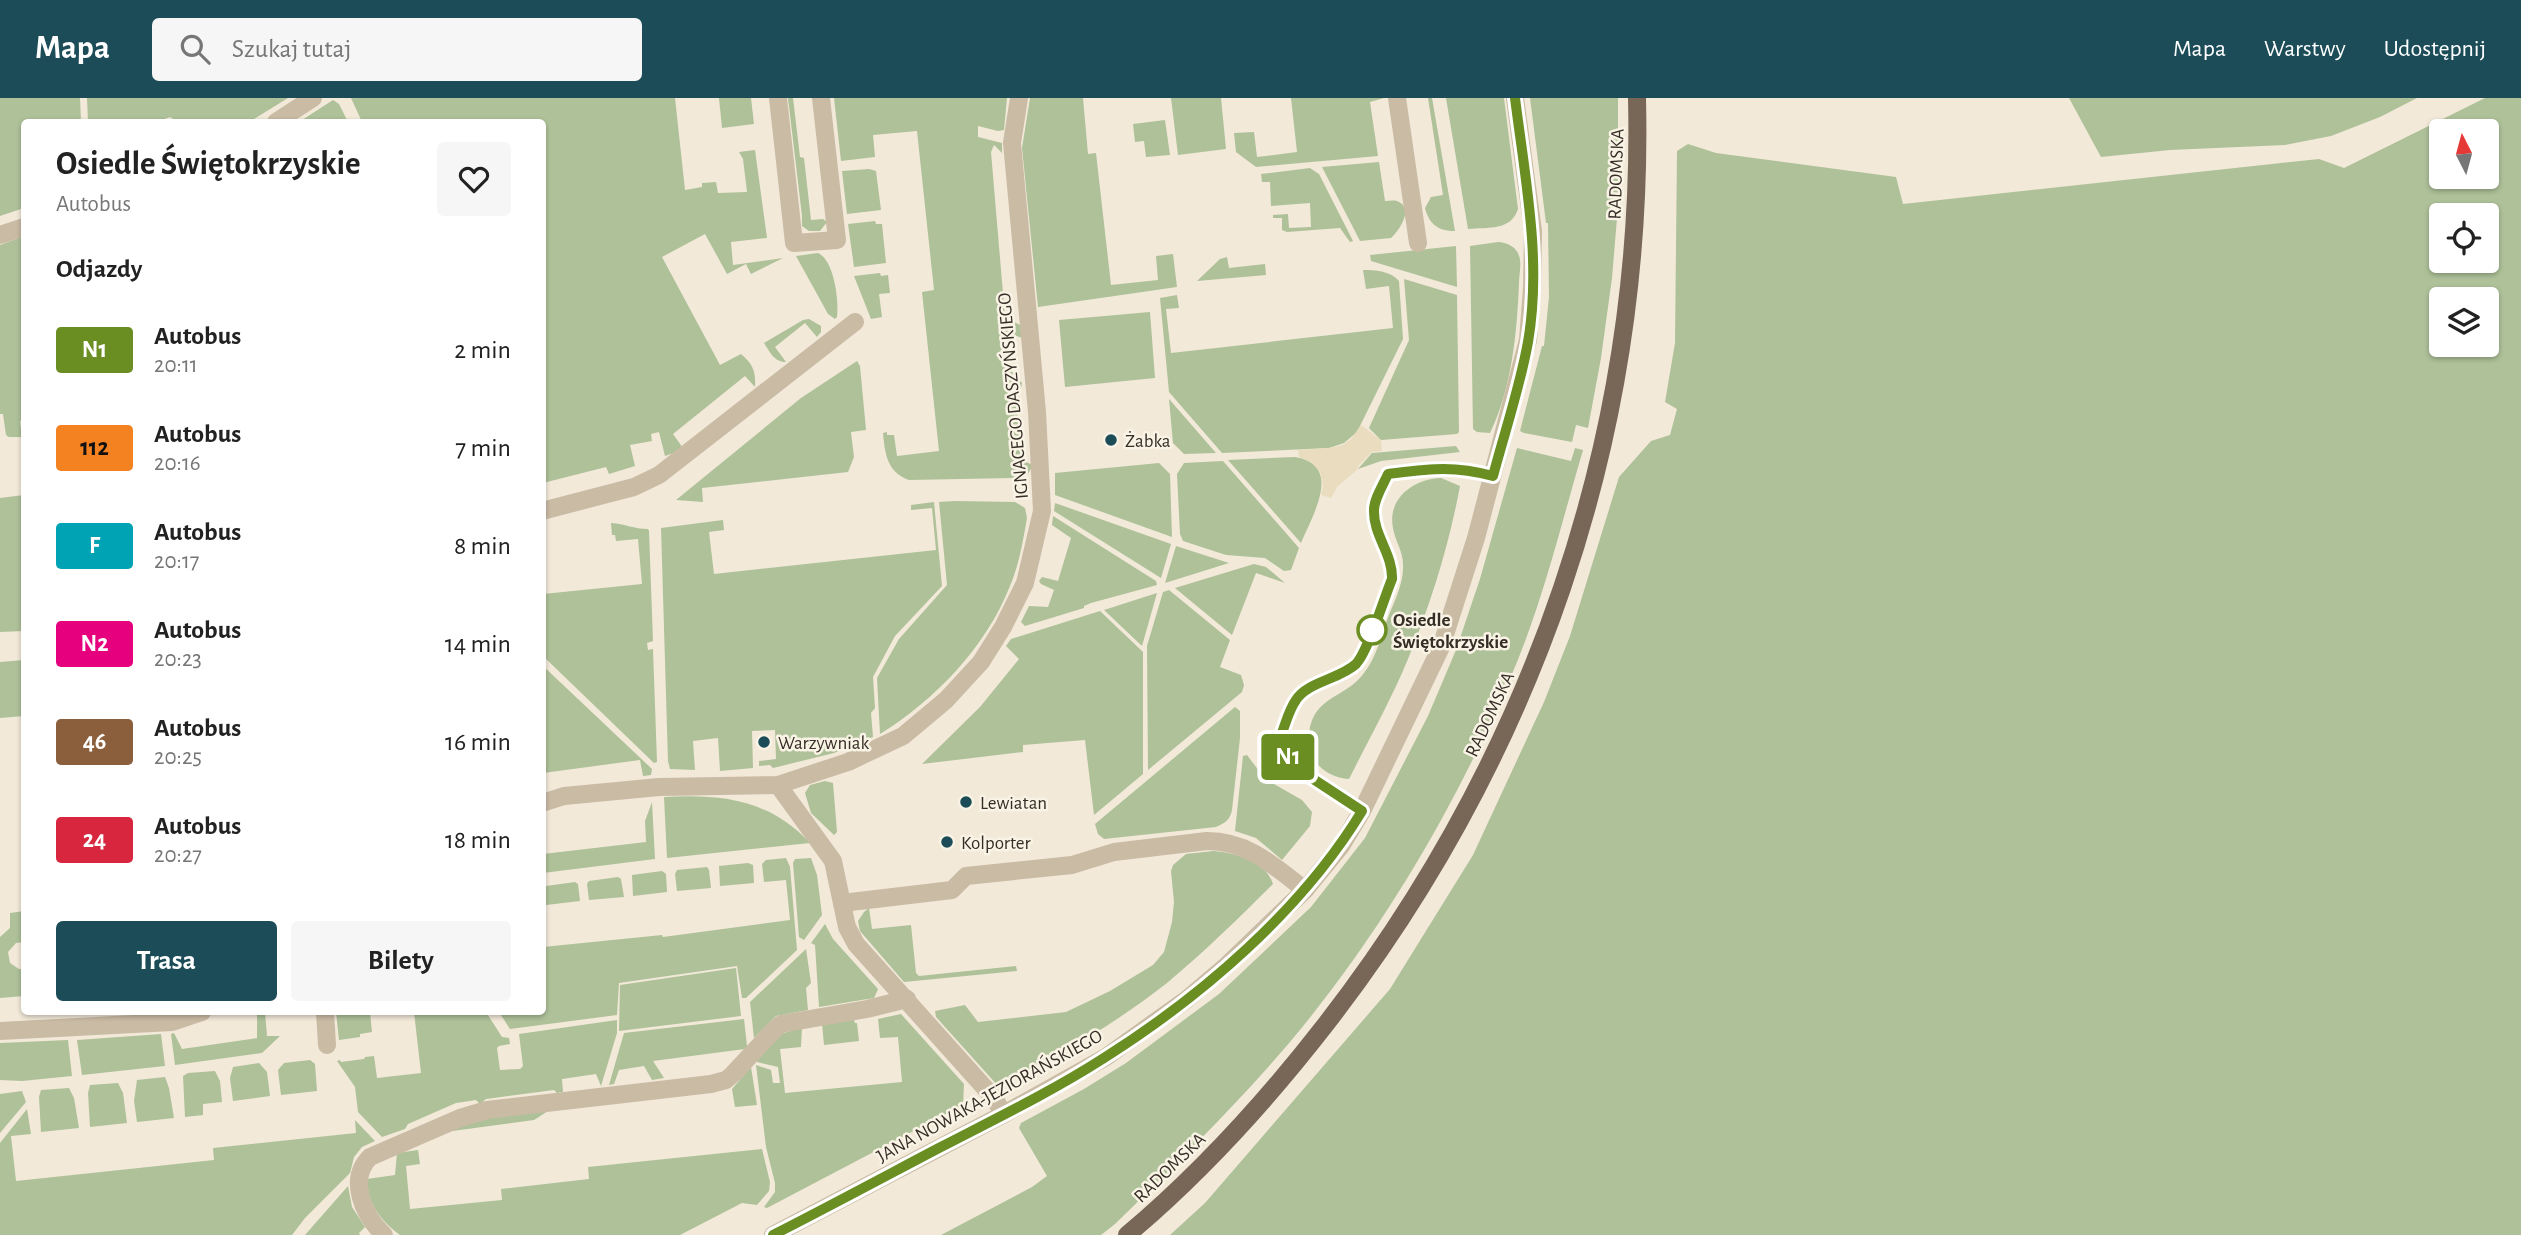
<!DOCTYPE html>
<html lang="pl">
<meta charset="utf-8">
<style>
:root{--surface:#fff;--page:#f6f6f6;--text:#222;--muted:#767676;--accent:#1b4c58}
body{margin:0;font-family:"Alegreya Sans",sans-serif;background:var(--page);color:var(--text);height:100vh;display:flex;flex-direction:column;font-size:26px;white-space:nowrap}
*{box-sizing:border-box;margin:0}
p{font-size:23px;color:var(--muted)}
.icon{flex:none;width:38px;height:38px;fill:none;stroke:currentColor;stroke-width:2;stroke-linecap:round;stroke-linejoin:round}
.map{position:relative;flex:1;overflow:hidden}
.side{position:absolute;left:21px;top:21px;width:525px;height:896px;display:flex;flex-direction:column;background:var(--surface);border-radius:7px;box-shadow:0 2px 5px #0004}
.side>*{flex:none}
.badge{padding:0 14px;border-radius:5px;font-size:24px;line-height:46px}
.needle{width:46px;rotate:354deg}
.fabs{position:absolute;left:2429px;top:21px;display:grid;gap:14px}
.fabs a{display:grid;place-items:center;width:70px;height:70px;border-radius:7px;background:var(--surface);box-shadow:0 2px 5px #0004;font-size:35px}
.map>.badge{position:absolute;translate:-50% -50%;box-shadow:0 0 0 4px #fff}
h2{padding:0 35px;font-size:26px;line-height:63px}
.round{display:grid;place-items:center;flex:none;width:74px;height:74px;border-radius:7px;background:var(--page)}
.headline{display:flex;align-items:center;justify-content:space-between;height:119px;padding:0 35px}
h1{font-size:33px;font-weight:700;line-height:52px}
.action{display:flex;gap:14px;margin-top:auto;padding:14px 35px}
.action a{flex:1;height:80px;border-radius:7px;background:var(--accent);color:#fff;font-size:28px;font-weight:700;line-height:80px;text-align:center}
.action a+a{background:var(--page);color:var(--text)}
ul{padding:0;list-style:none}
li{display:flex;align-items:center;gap:21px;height:98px;padding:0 35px}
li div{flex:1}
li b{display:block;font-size:26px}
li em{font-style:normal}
li .badge{min-width:77px;font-weight:700;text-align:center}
header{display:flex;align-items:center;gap:42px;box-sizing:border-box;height:98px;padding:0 35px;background:var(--accent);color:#fff}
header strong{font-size:33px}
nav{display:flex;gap:38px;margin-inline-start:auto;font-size:24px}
.search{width:490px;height:63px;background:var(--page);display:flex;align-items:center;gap:18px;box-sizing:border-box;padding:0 24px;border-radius:7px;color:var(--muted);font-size:26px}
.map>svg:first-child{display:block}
</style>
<header>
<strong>Mapa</strong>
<div class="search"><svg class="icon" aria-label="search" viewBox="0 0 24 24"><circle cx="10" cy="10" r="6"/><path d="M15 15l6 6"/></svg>Szukaj tutaj</div>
<nav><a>Mapa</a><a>Warstwy</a><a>Udostępnij</a></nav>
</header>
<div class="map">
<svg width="2521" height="1137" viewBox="0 0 2521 1137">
<rect width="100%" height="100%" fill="#f2e9d9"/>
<g fill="#aec199" fill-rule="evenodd">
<polygon points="0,0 80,0 81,24 24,24 24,110 0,118"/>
<polygon points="87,0 288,0 249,24 178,24 170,19 156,24 88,24"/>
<path d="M351 0H675L685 92 702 89V85L716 84 718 95 747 94 743 61 739 54 755 52 767 140 731 144 733 167 783 160 751 176 746 166 727 176 705 136 662 159 720 267 741 256C753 266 756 274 755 289L745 278 673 336 683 350 677 354 665 358 659 334 651 336 652 343 630 347 635 368 609 376 606 369 543 385 542 24H362Z"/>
<polygon points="719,0 751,0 754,26 722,30"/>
<polygon points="788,0 793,0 800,59 804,60 811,122 823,121 827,124 820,133 809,133 802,128 802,118"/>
<path d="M834 0H1007L1004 32 998 33 978 28V39L1002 45V55L994 47 991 54 1005 219 1020 227 1022 240 1008 235 1012 274 1022 285 1021 290 1015 291 1021 362 1033 367 1028 376 1013 380 909 382C887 374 885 356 883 335L887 334V337H894L897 358 939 353 922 194 934 192 917 33 873 37 875 59 841 63Z"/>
<polygon points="1030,0 1083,0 1088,56 1096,55 1111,187 1158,182 1156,158 1173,156 1177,189 1038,209 1022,50"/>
<polygon points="1171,0 1221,0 1226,51 1178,57"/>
<polygon points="1291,0 1384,0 1370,4 1378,58 1256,69 1236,54 1234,35 1254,34 1257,59 1297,54"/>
<path d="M1428 0H1432L1455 133C1438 133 1429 126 1425 110L1431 99 1443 97Z"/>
<path d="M1446 0H1504L1518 111C1511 133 1488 129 1468 131Z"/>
<polygon points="1530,0 1618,0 1618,108 1612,180 1601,260 1588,330 1576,327 1572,344 1524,335 1520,333 1542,248 1544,248 1549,199 1548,125 1546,125"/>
<polygon points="2069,0 2417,0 2380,19 2331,38 2285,47 2170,52 2101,59"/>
<path d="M2485 0H2521V1137H1170L1205 1105 1390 891 1473 757 1544 604 1570 538 1619 379 1651 343 1670 337 1677 311 1665 304 1675 245 1677 53 1688 46 1716 55 1896 79 1903 106 2319 61 2344 70ZM2441 33H2487V79H2441ZM2441 117H2487V163H2441ZM2487 201V247H2441V201Z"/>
<polygon points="333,2 339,6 348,24 299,24"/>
<polygon points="1165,22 1170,57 1146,59 1144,43 1135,44 1133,26"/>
<path d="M1379 64 1385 103C1389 103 1393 102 1397 103 1415 110 1399 133 1391 140L1360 143 1322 69Z"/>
<polygon points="1310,70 1319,76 1353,143 1350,144 1340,130 1287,134 1282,132 1282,120 1273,120 1273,117 1288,116 1289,130 1311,129 1310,105 1271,108 1270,84 1262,84 1261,76"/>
<polygon points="869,71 876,73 881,112 847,116 842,73"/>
<polygon points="875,123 876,126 882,126 886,165 854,169 848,126"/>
<polygon points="24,138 24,188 22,190 24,195 24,322 20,323 22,339 9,339 6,337 3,316 0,316 0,147"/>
<path d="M1498 144C1506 144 1517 149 1519 158 1522 165 1519 177 1519 185 1517 234 1512 290 1490 335L1477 334 1473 331 1470 148Z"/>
<polygon points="1456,148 1457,189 1371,163 1370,157"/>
<path d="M818 155C834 162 839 202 837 219L835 221 828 216 796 158Z"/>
<polygon points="1227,159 1229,170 1265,166 1266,177 1197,183 1220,161"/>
<path d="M1363 172C1375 172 1391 173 1399 183L1403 241 1357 334 1344 345 1329 350 1222 355 1169 294 1160 200 1177 197 1179 210 1166 211 1171 255 1393 230 1389 188 1366 191Z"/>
<polygon points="880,175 881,178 888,177 890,195 879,196 882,219 871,221 854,178"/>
<polygon points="1404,181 1457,197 1459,334 1457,336 1381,342 1369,330 1409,242"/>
<polygon points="1150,214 1155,280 1065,289 1059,222"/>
<path d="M809 221 821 228V234L817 239 805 225 775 249 786 264C774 264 770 254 764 245L803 222Z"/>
<polygon points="857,263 860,268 866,332 851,334 854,359 848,374 702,390 703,404 676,402 801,300"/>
<polygon points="1169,301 1216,355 1184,356 1173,345"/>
<polygon points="1456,348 1460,354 1381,363 1358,371 1372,355"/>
<path d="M1517 350 1571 363 1575 350 1583 352C1560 430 1542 508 1509 583 1456 706 1388 823 1304 927 1246 998 1180 1062 1115 1126L1101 1137H941L1032 1089 1047 1078 1019 1030 1021 1025 1084 991 1126 965 1219 896 1311 809 1365 740 1428 618 1456 552 1480 481Z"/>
<path d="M1295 359C1344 367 1312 418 1301 445L1228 362Z"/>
<polygon points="1223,363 1299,450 1291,472 1284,473 1265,460 1226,457 1183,443 1180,436 1177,376 1184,365"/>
<polygon points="1159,365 1170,376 1172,439 1055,397 1055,375"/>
<path d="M1441 380 1460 388C1449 447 1431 505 1408 561 1391 602 1369 641 1349 681 1334 680 1321 673 1313 660 1309 653 1307 644 1309 635 1314 597 1345 601 1364 575 1376 560 1381 539 1387 522 1394 504 1404 486 1403 466 1403 453 1395 443 1393 430 1387 400 1414 381 1441 380Z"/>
<polygon points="24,397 24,533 0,534 0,400"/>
<path d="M955 403 1015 404 1025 410 1027 420C1023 443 1019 467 1010 488 986 549 935 602 880 636L877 580 899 541 947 487 939 404Z"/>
<polygon points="934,404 942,488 895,538 873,579 875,610 871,615 873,639 834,655 773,670 770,667 759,668 759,663 776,661 775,632 752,633 753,670 720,673 718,640 693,643 695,672 670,671 668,663 661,430 723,422 724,432 709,434 714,476 936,452 932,410 911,412 911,407"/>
<polygon points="1055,405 1171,446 1161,480 1054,413"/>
<polygon points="1053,418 1156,483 1157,487 1091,505 1084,508 1084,510 1025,528 1021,524 1029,508 1048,509 1054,492 1041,486 1039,483 1042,479 1058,483 1071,440 1052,427"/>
<path d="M611 425C625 426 634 431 648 431L649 433 653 543 647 545 648 552 653 551 657 664 654 665 543 558V496L642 486 638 441 616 443 615 437H612Z"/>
<polygon points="1176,448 1229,465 1165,485"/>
<polygon points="1254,466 1266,469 1285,485 1256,475 1232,537 1175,490"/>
<polygon points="1169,492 1230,542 1220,569 1241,577 1244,587 1242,594 1148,672 1147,548 1163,494"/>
<polygon points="1157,495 1142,548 1104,512"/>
<polygon points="1100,513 1143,554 1143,676 1094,717 1085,642 1023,647 1023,654 922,666 980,609 1019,561 1006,548 1011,541"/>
<polygon points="24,562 24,618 0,620 0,564"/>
<polygon points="542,567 652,671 651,677 643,678 640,662 543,675"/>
<path d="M1235 609 1240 613V640L1232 712C1230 722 1225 725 1216 729L1104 741 1098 736 1095 726Z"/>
<polygon points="1247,657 1265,681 1302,702 1312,714 1310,728 1282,762 1256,740 1235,733 1243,658"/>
<polygon points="825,683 833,685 837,734 834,737 811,715 805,695 810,687"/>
<path d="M664 699C721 696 769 701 810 745L667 760Z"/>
<polygon points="652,704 655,761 543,775 543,756 646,744 645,723"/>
<path d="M1214 753C1236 755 1266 763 1273 786 1239 820 1204 854 1167 885 1115 926 1057 959 999 989L936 919 935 913 965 907 978 924 1066 914 1110 893 1153 867 1164 854 1172 824 1174 804 1171 773 1173 767 1186 756Z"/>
<polygon points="786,760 790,769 797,852 746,900 742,900 737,868 619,885 617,917 510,931 499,914 542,914 543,849 662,837 663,839 790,822 786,782 764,784 762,766 766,762"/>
<polygon points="811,760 817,777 822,817 804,842 799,839 793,765 795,761"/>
<polygon points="748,765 753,767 754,785 720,788 719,768"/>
<polygon points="707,769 709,772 711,790 677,793 675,776 677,772"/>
<polygon points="662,773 666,776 667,794 633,798 632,777"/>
<polygon points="618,779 621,781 624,799 589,802 587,786 589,783"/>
<polygon points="575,784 578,786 580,803 546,807 544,791 546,788"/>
<polygon points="869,810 872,831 911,827 916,875 919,878 1016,868 1017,873 904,884 860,833 858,823 864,814"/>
<polygon points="24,813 24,844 16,845 8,854 10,865 19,871 24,871 24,898 0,900 0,839 10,830 10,815"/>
<polygon points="825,826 833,841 878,891 874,900 819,909 815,847 811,845"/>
<polygon points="806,851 811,885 806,890 808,912 776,918 754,940 750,904"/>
<polygon points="736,870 741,918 619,933 620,887"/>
<polygon points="257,914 265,914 267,938 280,938 262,955 175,967 171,936 174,935 182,951 257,940"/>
<polygon points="336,914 370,914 372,934 360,936 360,939 339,942"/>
<polygon points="414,914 486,914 502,939 509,940 510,946 499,948 497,950 500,972 520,971 523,968 519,936 617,922 617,935 601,988 596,976 562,981 563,994 557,995 554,992 486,1001 480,1006 476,1002 456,1005 408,1026 405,1031 382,1039 358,1014 355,989 337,963 340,962 341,964 364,961 365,959 374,958 377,980 421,975"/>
<polygon points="901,916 964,986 963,1007 767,1110 764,1109 775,1094 775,1085 766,1049 756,967 771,972 773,985 780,985 778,969 757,964 757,962 781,936 802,929 801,949 780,951 785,995 902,984 898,939 880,940 878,921"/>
<polygon points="744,921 747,948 745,951 653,963 664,980 652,982 644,968 619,972 614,986 609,987 624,935"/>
<polygon points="854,922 855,925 857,925 859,943 824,947 822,925"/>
<polygon points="161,936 165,968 82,977 77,942"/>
<polygon points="68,942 72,978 22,983 0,982 0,945"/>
<polygon points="310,962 315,966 317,993 281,997 278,972 284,965"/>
<polygon points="259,965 267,974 270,998 233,1003 230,980 233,969"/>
<polygon points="751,969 757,1007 735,1009 732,991"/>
<polygon points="215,973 220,983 222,1004 203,1006 203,1017 185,1019 183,978 188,975"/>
<polygon points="165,979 169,990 174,1020 137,1024 134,1003 137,982"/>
<polygon points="118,985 123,995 127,1025 90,1029 88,995 90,987"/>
<polygon points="69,990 74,1000 79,1030 41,1034 39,999 41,992"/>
<polygon points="22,993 26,1004 0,1035 0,996"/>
<polygon points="27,1011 31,1036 11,1038 16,1083 214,1062 213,1050 356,1035 355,1022 375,1043 362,1049 354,1059 350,1075 305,1120 292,1137 0,1137 0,1045"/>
<polygon points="548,1013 534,1022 445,1034 476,1021"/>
<path d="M762 1051 770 1084 769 1093 757 1107 742 1105 680 1137H400C381 1123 367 1105 367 1081L395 1077 397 1055 418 1052 420 1066 406 1068 410 1111 502 1102 501 1091 589 1081 588 1069Z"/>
<polygon points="348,1088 352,1109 365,1129 359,1135 360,1137 305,1137"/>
</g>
<polygon fill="#eaddbf" points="1361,327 1381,342 1382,353 1372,354 1359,367 1357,372 1337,389 1331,400 1321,397 1323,388 1320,374 1311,364 1299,359 1298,352 1329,350 1343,347 1351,341"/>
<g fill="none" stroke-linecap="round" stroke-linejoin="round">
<g stroke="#cabba5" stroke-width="18">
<polyline points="778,0 794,145 837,142 821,0"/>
<polyline points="1397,0 1418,145"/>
<polyline points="276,24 313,0"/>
<polyline points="0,137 24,129"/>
<polyline points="542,413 634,389 659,377 855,224"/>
<polyline points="778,687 833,763 847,829 856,846 993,999 1004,1016"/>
<polyline points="542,705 564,698 659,689 778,687 848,664 903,638 946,602 981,564 1003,529 1025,485 1042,413 1037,314 1012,45 1019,0"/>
<path d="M842 805 952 792 966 778 1072 767 1114 754 1207 743C1248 743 1274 768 1305 792"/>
<polyline points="325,914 327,947"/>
<polyline points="0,933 172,924 202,914"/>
<path d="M384 1137C364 1118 347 1082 370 1059L460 1020 487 1012 711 986 726 982 733 976 774 932 781 926 867 911 907 901"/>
</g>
<polyline stroke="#cabba5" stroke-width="18" points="773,1137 1004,1016 1106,959 1187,901 1227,867 1305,792 1341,748 1362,713 1441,549 1476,440 1528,242 1532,190 1533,133 1515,0"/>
<path stroke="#786657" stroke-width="18" d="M1127 1137C1202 1074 1267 1002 1326 926 1533 659 1645 338 1637 0"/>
</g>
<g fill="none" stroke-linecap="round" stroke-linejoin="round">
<defs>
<path id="line" d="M773 1137C828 1109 882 1080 937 1051 993 1022 1051 994 1104 960 1202 898 1302 812 1362 713L1298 671 1290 663 1279 642C1285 629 1288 613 1296 602 1307 584 1340 581 1356 566 1368 554 1384 500 1392 481 1393 456 1373 437 1374 412 1374 401 1383 387 1388 376 1429 371 1452 367 1493 378 1505 333 1520 289 1528 244 1542 163 1525 80 1515 0"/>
</defs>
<use href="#line" stroke="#fff" stroke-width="16"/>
<use href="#line" stroke="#6b8e23" stroke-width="10"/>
</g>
<g fill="#1b4c58" stroke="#f9f3e5" stroke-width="2.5">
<circle cx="1111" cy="342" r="7"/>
<circle cx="764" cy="644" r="7"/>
<circle cx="966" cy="704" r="7"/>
<circle cx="947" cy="744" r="7"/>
</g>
<circle fill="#fff" stroke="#6b8e23" stroke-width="3.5" cx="1372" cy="532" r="14"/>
<g text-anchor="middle" stroke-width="5" stroke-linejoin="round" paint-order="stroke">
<g font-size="19" fill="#352d26" stroke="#f9f3e5">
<text transform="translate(1615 76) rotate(-88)" y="7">RADOMSKA</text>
<text transform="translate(1012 298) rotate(-95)" y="7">IGNACEGO DASZYŃSKIEGO</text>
<text transform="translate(1489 616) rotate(-65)" y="7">RADOMSKA</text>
<text transform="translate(989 997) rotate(-29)" y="7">JANA NOWAKA-JEZIORAŃSKIEGO</text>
<text transform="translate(1169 1069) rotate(-44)" y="7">RADOMSKA</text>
</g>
<g font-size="19" fill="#352d26" stroke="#f9f3e5" text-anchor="start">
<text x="1125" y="349">Żabka</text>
<text x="778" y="651">Warzywniak</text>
<text x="980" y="711">Lewiatan</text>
<text x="961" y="751">Kolporter</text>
</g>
<g font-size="19" font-weight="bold" fill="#352d26" stroke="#f9f3e5" text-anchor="start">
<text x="1393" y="528">Osiedle<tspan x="1393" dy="22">Świętokrzyskie</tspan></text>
</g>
</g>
</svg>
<div class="fabs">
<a><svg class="needle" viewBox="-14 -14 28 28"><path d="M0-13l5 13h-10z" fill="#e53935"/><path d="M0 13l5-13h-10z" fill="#767676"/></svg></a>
<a><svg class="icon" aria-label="locate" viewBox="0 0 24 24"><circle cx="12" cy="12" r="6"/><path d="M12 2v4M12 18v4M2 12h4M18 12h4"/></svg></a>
<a><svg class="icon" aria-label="layers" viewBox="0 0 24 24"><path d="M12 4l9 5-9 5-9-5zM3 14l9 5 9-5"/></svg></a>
</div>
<b class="badge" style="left:1288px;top:659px;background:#6b8e23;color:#fff">N1</b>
<section class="side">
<div class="headline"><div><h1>Osiedle Świętokrzyskie</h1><p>Autobus</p></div><a class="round"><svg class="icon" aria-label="heart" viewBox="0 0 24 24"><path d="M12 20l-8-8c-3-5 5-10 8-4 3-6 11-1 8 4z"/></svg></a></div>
<h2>Odjazdy</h2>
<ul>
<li><span class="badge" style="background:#6b8e23;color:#fff">N1</span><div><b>Autobus</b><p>20:11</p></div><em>2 min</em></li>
<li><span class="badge" style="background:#f58220;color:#111">112</span><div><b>Autobus</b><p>20:16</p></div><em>7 min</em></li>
<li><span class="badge" style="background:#00a3b4;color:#fff">F</span><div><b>Autobus</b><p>20:17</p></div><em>8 min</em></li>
<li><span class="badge" style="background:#e6007e;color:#fff">N2</span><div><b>Autobus</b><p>20:23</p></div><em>14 min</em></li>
<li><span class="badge" style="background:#8b5e3c;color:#fff">46</span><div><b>Autobus</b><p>20:25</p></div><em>16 min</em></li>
<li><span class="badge" style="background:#d7263d;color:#fff">24</span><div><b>Autobus</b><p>20:27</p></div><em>18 min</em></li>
</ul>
<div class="action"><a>Trasa</a><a>Bilety</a></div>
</section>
</div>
